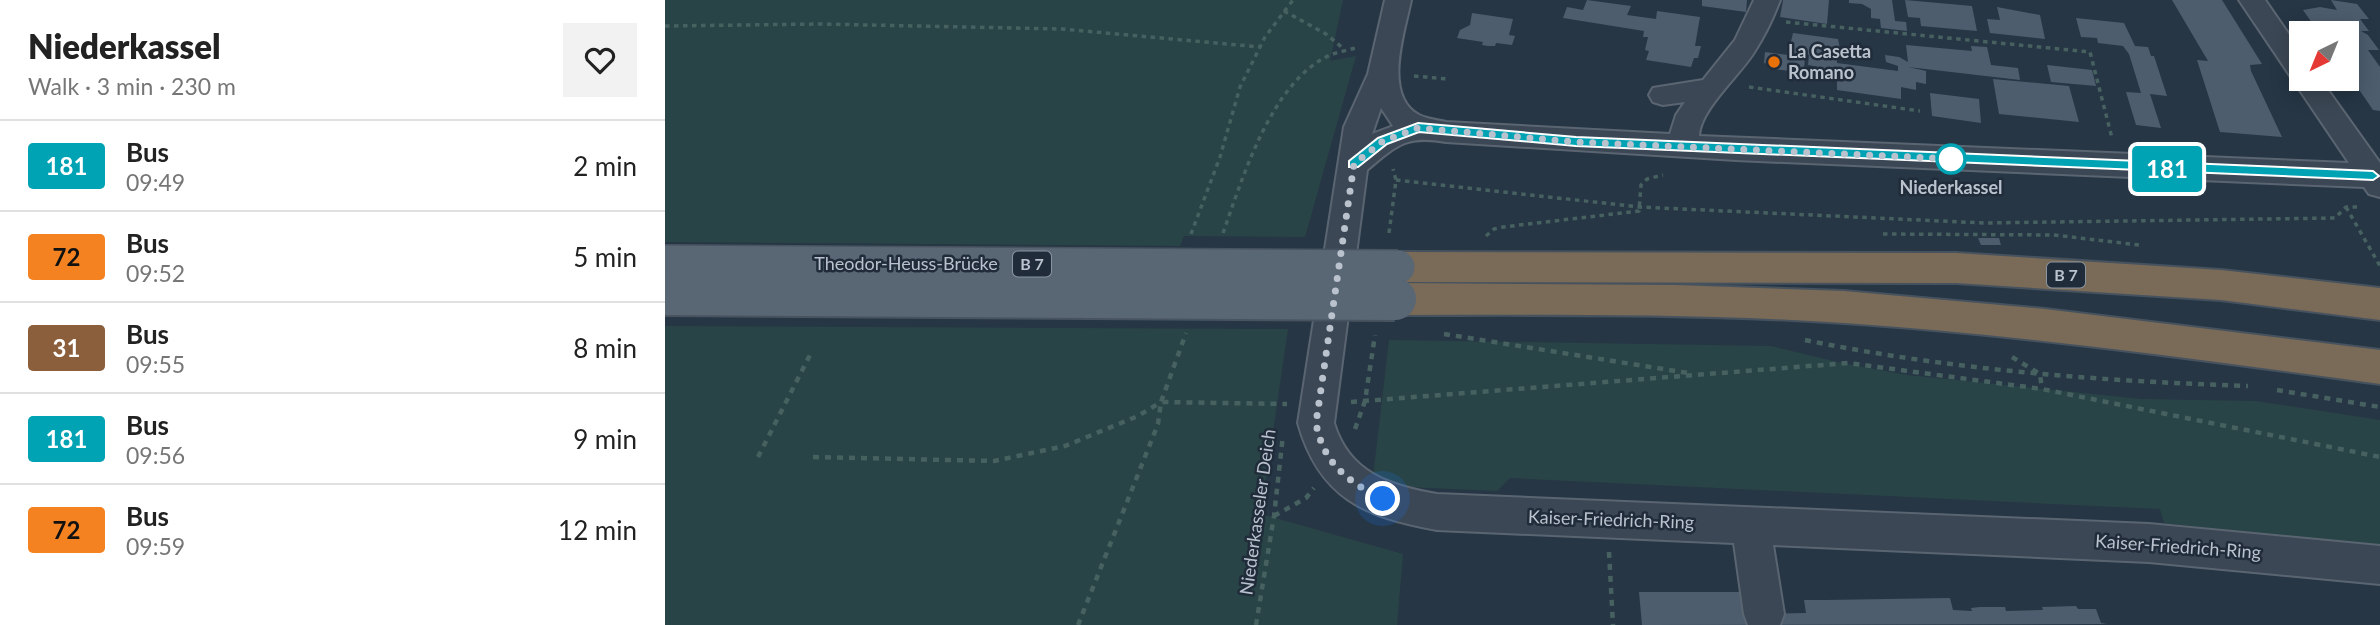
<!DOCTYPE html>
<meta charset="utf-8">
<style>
:root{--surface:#fff;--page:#f2f2f2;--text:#222;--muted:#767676;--line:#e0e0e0}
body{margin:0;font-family:Lato,sans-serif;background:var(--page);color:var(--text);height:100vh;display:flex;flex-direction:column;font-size:26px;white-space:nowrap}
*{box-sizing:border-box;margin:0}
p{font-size:23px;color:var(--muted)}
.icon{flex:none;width:38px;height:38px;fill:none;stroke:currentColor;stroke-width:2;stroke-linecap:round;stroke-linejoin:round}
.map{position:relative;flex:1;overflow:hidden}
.drawer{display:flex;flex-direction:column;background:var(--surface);width:665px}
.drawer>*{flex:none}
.badge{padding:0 14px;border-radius:5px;font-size:24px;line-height:46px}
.needle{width:46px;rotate:223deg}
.buttons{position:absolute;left:1624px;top:21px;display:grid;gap:14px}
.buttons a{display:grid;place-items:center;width:70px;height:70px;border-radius:0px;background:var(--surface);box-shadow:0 4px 18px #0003;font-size:35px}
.you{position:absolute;width:35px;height:35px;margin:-18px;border:5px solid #fff;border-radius:50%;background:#1a73e8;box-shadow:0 0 0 10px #1a73e833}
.map>.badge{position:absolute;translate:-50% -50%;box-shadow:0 0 0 4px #fff}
.round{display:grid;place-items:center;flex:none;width:74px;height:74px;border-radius:0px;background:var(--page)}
.summary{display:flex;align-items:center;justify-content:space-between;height:119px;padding:0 28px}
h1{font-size:33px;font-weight:800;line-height:52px}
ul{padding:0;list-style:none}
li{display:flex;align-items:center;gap:21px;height:91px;padding:0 28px;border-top:2px solid var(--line)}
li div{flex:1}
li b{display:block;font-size:26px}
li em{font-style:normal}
li .badge{min-width:77px;font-weight:700;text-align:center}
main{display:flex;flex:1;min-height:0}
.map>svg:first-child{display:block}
</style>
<main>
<section class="drawer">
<div class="summary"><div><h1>Niederkassel</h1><p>Walk · 3 min · 230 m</p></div><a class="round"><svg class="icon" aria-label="heart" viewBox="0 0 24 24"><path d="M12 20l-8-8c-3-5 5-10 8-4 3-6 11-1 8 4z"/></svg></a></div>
<ul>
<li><span class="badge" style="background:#00a3b4;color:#fff">181</span><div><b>Bus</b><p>09:49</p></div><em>2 min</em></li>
<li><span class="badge" style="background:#f58220;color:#111">72</span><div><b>Bus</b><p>09:52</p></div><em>5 min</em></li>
<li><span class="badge" style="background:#8b5e3c;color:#fff">31</span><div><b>Bus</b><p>09:55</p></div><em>8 min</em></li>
<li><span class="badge" style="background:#00a3b4;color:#fff">181</span><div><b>Bus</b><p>09:56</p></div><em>9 min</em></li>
<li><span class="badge" style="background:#f58220;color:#111">72</span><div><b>Bus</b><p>09:59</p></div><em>12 min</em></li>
</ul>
</section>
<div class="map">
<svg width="1715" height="625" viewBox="0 0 1715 625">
<rect width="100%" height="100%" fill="#263645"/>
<g fill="#294446">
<polygon points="0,0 678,0 665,61 691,56 640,237 519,236 515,246 0,242"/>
<polygon points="0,326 623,329 596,514 738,554 732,625 0,625"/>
<polygon points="724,340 1106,346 1181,364 1242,375 1476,399 1591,401 1715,420 1715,546 1499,523 1495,509 845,478 832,491 742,487 708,477"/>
</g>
<g fill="#4d5d6e">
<polygon points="922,0 966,6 962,15 991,19 992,11 1035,17 1030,46 1036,46 1033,58 1029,58 1026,67 981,60 984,51 980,50 983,37 978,37 979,31 898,18 902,7 918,10"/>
<polygon points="1037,0 1082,0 1081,12 1037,6"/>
<polygon points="1118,0 1164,0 1162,24 1115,17"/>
<polygon points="1184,0 1227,0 1230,21 1241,22 1242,31 1216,28 1215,19 1206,18 1206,9 1197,4 1184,3"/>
<polygon points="1240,0 1307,6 1312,31 1256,26 1255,18 1243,17"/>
<polygon points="1507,0 1557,0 1597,64 1585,65 1586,71 1617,137 1555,132 1532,60 1543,61"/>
<polygon points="1666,0 1692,4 1704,19 1695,19 1704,31 1696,31 1703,35 1714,50 1703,50 1715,67 1715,111 1708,110 1682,72 1682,33 1654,33 1638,10 1655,7 1672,10"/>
<polygon points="1332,7 1375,15 1380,39 1325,33 1322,19 1335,20"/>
<polygon points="807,13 848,19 844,35 850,36 847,45 831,43 830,46 823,46 817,45 818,42 792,38 795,30 805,25"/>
<polygon points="1411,18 1459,23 1470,46 1483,47 1486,56 1489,56 1502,96 1485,94 1496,128 1471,125 1461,92 1476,93 1464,54 1458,46 1433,43 1432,38 1416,37"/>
<polygon points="1128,33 1173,39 1176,54 1172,55 1172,63 1233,71 1233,66 1221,62 1220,55 1234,57 1243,62 1241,45 1307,51 1306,46 1322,47 1326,65 1353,68 1355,80 1243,67 1261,71 1261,84 1251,82 1251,90 1236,87 1236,99 1172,90 1172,69 1154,70 1154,67 1143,65 1144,55 1127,53 1124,50"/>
<polygon points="1100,52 1140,57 1139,69 1132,72 1103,68 1104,64 1099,63"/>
<polygon points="1382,65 1427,70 1431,86 1386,82"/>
<polygon points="1328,79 1404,86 1414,122 1334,114"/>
<polygon points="1265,93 1314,99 1316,123 1267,116"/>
<polygon points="1313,238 1334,238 1336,245 1316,245"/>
<polygon points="974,592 1077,592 1080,614 1141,613 1139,600 1160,600 1285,598 1288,610 1307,611 1306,608 1315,607 1340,607 1341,611 1378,610 1377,607 1411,606 1413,609 1431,609 1436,623 1442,624 977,625"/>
</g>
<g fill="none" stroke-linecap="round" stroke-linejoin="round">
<defs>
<path id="minor" d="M720 0H746C740 31 717 95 754 115 762 119 772 120 781 122L1005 134 1011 115 1020 102 998 105 988 102 984 95 988 88 1038 80 1070 40 1089 0H1115C1108 19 1099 37 1088 54 1073 77 1035 110 1034 136L1684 163 1574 0H1600L1636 52V79H1655L1715 163V197L1704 194 1699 187 1071 160 781 142C741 135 732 145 702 170L669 423C684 473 725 486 772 494L1484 524 1715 546V584L1484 562 1108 545 1119 614 1115 625H1083L1079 614 1069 543 772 530C700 517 654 498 633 423L679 127 703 74ZM716 108 728 126 707 134Z"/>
<g id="highway">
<polygon points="733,252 1291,253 1556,270 1715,288 1715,320 1556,300 1291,283 733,282 720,278 714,267 720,256"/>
<path d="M730 283 1011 285 1179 291 1380 309 1715 350V384C1537 360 1359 335 1179 323 1030 313 880 315 730 315L717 310 711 299 717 288Z"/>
</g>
</defs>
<use href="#minor" stroke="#5a6571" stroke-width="4"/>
<use href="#highway" stroke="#46525e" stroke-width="4"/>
<g stroke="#476161" stroke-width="3.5" stroke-dasharray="4.5 4.5" stroke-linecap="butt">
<polyline points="619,11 661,34 679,49"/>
<polyline points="1121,22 1425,52 1447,138"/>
<polyline points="0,26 155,24 397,29 595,47"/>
<polyline points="749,76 782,79"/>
<polyline points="1084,87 1255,111"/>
<polyline points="731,180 974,207 1319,223 1670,218 1681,207 1694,207"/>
<polyline points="1681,207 1715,266"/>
<path d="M558 233C578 177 606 82 665 55 673 52 683 50 691 48"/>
<polyline points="724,233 731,180 728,169"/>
<polyline points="526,234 555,157 575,87 600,37 628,0"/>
<polyline points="1218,234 1389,235 1474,245"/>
<polyline points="821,236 829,229 838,227 974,211 976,185 982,179 998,175"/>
</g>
<g stroke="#476161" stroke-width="4.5" stroke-dasharray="6 6" stroke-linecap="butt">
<polyline points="779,334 1023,373"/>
<path d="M1140 340C1286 370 1434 381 1583 386"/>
<polyline points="1347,357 1375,374 1377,389"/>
<polyline points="1612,390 1715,407"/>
<polyline points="686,402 1183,363 1377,389 1715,457"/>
<polyline points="690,429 700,401 710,335"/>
<polyline points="93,457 146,353"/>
<polyline points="148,457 329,461 400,446 473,416 496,402 521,333"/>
<polyline points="609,516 641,498 649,488"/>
<polyline points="944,552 948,625"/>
<polyline points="413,625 493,424 496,402 622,404"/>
<polyline points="591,625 609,516 618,435"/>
</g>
<use href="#minor" fill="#3b4754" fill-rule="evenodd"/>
<use href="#highway" fill="#7a6a58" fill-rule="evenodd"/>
<defs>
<polyline id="major-bridge-far1" points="0,262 733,267"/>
<polyline id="major-bridge" points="0,294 730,299"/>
</defs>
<use href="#major-bridge-far1" stroke="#485360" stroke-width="36" stroke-linecap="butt"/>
<use href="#major-bridge" stroke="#485360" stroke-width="46" stroke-linecap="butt"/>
<use href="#major-bridge-far1" stroke="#596674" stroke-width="33"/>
<use href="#major-bridge" stroke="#596674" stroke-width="42"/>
</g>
<polygon fill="#00a3b4" stroke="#fff" stroke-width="2" points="753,123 911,137 1708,171 1714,176 1708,180 911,146 754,132 722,144 693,167 684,167 684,161 713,138"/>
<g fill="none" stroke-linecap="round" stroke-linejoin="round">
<path stroke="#b9c2cd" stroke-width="7" stroke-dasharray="0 12.6" d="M718 499C683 482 658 463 651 423L689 164 718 141 753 128 911 142 1290 159H1286"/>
</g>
<circle fill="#e8710a" stroke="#202c3a" stroke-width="2.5" cx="1109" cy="62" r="7"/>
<circle fill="#fff" stroke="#00a3b4" stroke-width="3.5" cx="1286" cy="159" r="14"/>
<g text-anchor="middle" stroke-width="5" stroke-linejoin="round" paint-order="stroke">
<g fill="#202c3a" stroke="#8b95a1" stroke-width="2">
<rect x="348" y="251.5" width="38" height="25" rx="5"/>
<rect x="1382" y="262.5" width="38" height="25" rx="5"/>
</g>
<g font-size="16" font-weight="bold" fill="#b9c2cd">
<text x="367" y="270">B 7</text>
<text x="1401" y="281">B 7</text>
</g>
<g font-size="18" font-weight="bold" fill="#b9c2cd" stroke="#202c3a" text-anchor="start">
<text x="1123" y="58">La Casetta<tspan x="1123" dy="21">Romano</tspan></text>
</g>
<g font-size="18" font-weight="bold" fill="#b9c2cd" stroke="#202c3a">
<text x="1286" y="194">Niederkassel</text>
</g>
<g font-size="18" fill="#b9c2cd" stroke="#202c3a">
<text x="241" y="270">Theodor-Heuss-Brücke</text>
<text transform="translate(593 512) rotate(-82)" y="6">Niederkasseler Deich</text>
<text transform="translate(946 520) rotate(2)" y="6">Kaiser-Friedrich-Ring</text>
<text transform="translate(1513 547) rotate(4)" y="6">Kaiser-Friedrich-Ring</text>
</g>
</g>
</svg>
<div class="buttons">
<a><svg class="needle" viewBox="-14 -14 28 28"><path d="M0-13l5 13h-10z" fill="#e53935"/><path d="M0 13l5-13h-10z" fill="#767676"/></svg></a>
</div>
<div class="you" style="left:718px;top:499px"></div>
<b class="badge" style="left:1502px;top:169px;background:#00a3b4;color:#fff">181</b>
</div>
</main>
